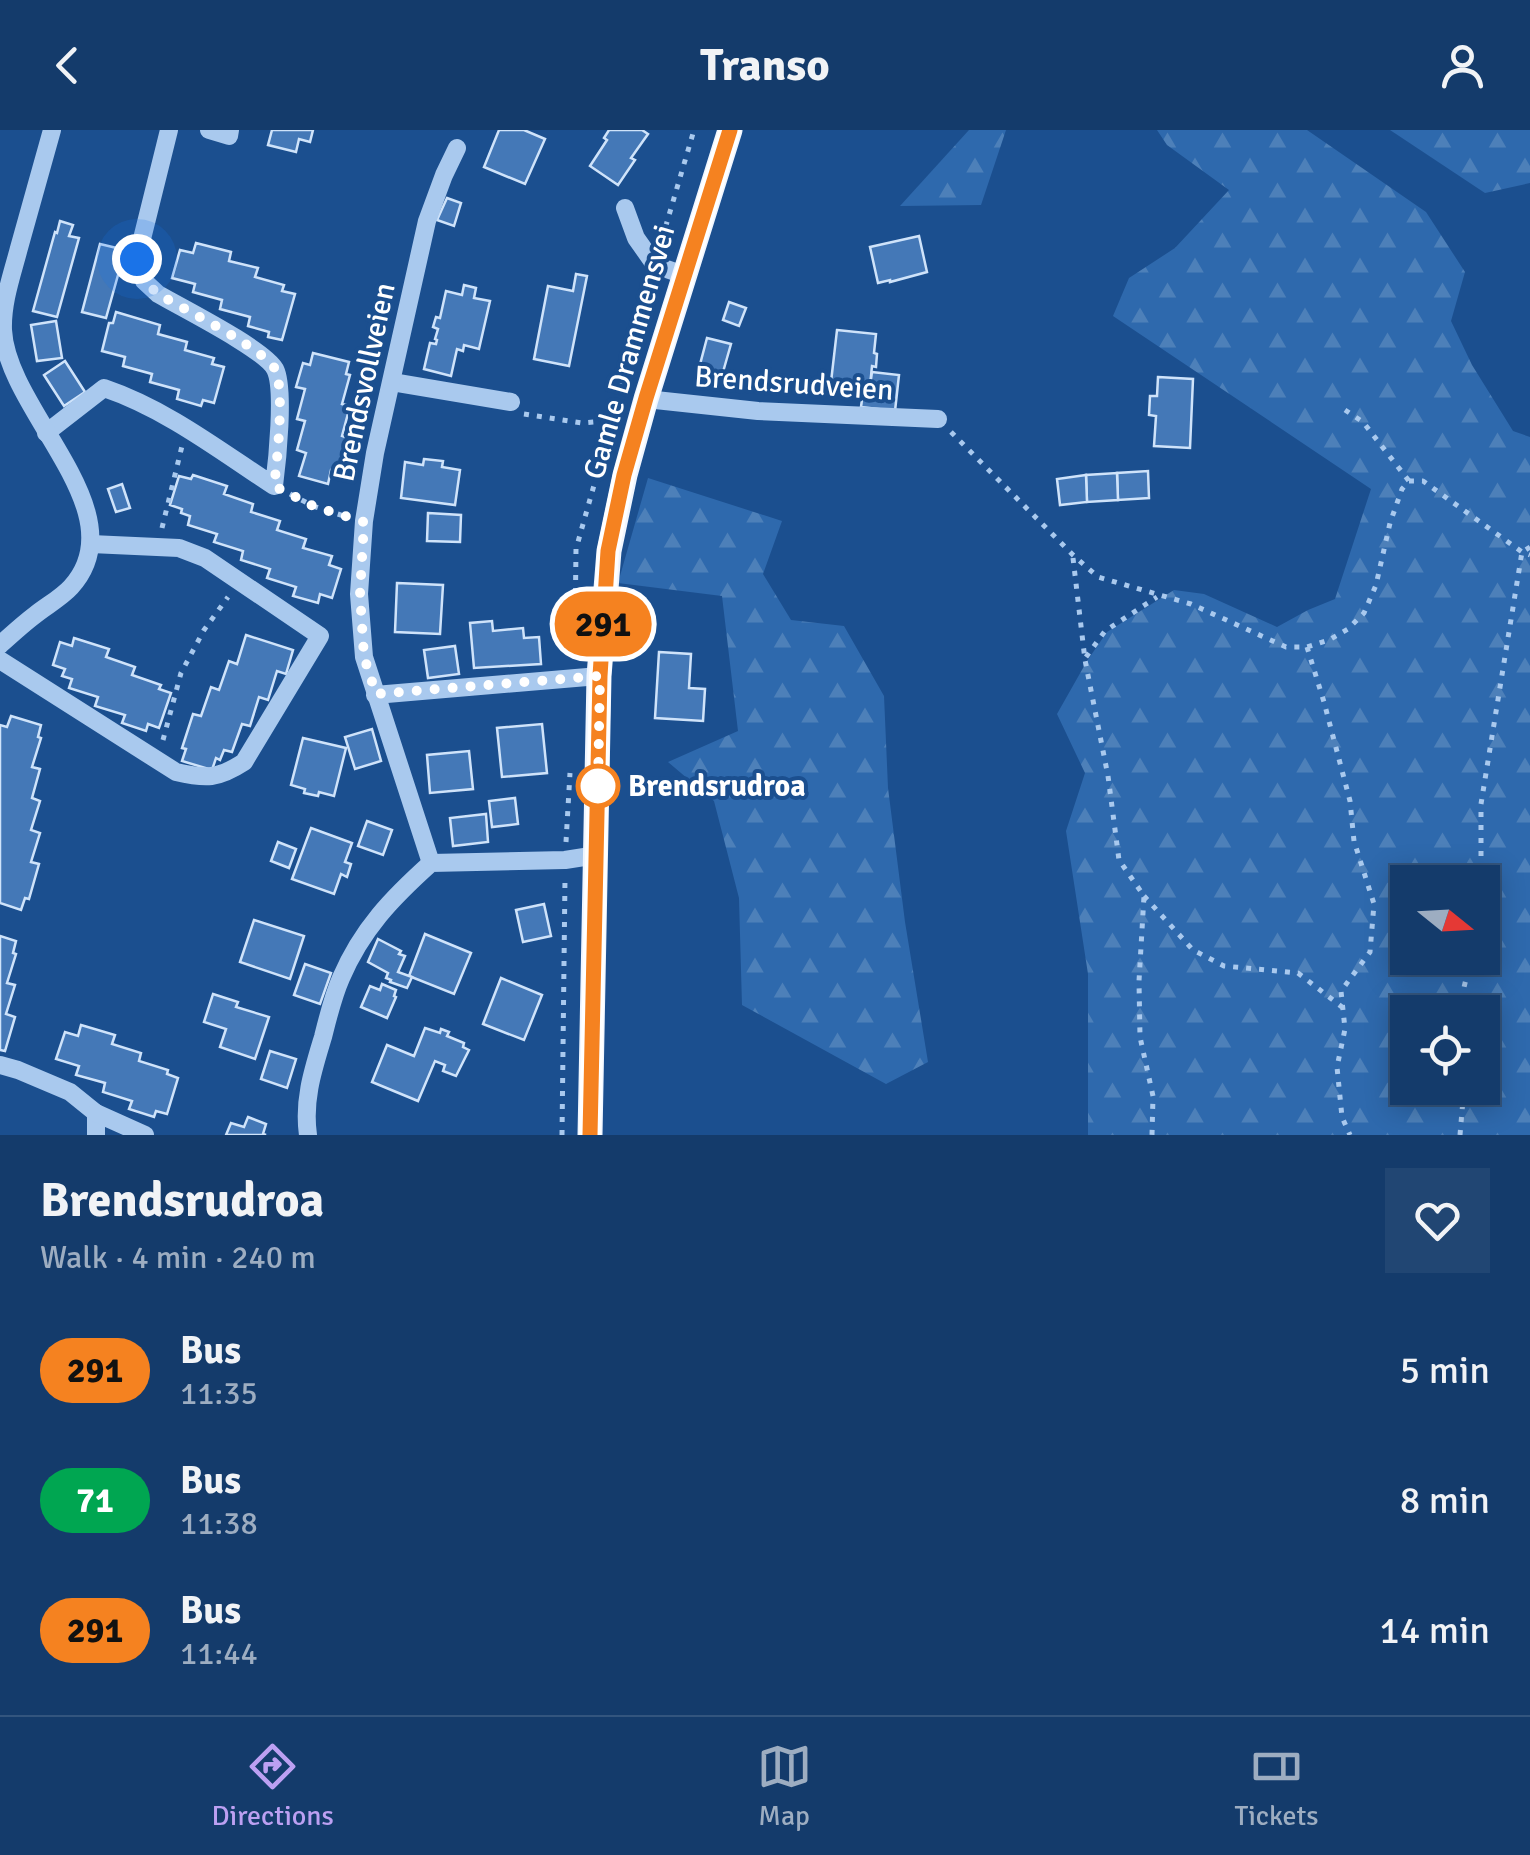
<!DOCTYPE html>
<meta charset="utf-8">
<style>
:root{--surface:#143b6b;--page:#214673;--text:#f1f3f6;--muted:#9dadc1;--line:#33557e;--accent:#bca0f2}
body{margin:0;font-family:Signika,sans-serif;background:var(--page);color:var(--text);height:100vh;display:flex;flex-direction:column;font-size:38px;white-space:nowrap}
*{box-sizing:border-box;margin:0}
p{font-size:32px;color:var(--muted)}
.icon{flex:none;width:55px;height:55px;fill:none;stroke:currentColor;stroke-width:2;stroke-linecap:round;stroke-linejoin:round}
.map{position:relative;height:1005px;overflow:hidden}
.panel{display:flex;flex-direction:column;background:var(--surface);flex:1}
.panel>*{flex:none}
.badge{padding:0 20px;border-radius:32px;font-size:35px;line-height:65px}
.needle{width:65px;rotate:108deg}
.controls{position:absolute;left:1390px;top:735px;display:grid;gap:20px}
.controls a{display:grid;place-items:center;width:110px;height:110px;border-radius:0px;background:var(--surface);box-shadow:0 5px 25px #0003,0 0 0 2px var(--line);font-size:50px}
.you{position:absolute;width:50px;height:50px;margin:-25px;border:8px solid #fff;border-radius:50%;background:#1a73e8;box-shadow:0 0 0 15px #1a73e833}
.map>.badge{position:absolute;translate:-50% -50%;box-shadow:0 0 0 5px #fff}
.round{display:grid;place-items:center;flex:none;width:105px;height:105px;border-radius:0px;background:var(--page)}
.overview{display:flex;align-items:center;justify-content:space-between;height:170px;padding:0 40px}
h1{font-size:48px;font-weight:700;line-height:75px}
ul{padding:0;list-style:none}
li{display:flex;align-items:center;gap:30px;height:130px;padding:0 40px}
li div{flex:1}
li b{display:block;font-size:38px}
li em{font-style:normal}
li .badge{min-width:110px;font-weight:700;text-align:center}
header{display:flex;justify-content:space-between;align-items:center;height:130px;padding:0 40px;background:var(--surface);font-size:45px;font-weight:700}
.tabs{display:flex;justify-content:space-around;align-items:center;height:140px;border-top:2px solid var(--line);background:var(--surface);font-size:28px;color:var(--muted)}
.tabs a{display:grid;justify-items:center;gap:5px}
.tabs .on{color:var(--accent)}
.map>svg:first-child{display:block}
</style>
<header><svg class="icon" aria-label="back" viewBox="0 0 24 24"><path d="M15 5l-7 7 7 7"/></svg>Transo<svg class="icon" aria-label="person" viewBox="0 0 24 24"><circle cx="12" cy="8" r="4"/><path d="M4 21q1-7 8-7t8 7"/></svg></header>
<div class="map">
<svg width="1530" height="1005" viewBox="0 0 1530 1005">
<defs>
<pattern id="forest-firs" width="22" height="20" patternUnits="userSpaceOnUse" patternTransform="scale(2.5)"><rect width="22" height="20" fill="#2e69ad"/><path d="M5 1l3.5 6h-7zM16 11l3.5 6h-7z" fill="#4d80b9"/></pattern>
</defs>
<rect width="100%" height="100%" fill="#1b4f8f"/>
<g fill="url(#forest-firs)" fill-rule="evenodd">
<polygon points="969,0 1006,0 981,75 900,76"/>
<path d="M1157 0H1307L1426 82 1465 142 1451 191 1472 235 1513 301 1530 307V1005H1088V844L1066 701 1085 643 1057 584 1087 531 1107 502 1174 460 1204 464 1277 497 1308 480 1335 469 1371 359 1113 186 1129 148 1175 118 1229 60 1167 15ZM1482 752V828H1408V752ZM1482 882V958H1408V882Z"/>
<polygon points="1390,0 1530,0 1530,53 1485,63"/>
<polygon points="648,348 782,391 763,444 791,490 844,496 884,566 888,658 905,792 928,932 886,954 742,875 739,768 714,671 668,632 738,601 722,466 618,453"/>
</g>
<g fill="#4478b7" stroke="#cfe3fa" stroke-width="2.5">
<polygon points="272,0 313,0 310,12 299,9 296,22 268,15"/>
<polygon points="499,0 524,0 545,9 525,54 484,37"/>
<polygon points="609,0 642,0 648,4 631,28 635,30 618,55 590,36 607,10 604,8"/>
<polygon points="447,68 461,73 454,96 437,90"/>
<polygon points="60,91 73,95 69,106 79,108 57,187 33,181 55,102 57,103"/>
<polygon points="919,106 927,142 890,152 890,150 878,153 870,117"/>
<polygon points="196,113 231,122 229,131 258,138 255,147 284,155 282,161 295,164 282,210 268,207 269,202 248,196 250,187 220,179 222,170 193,162 195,154 172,148 180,120 193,123"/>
<polygon points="100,114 125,120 106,188 82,182"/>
<polygon points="576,144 587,146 569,236 534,229 548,156 573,161"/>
<polygon points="464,155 476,158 474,168 490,171 479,219 464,215 463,221 457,219 451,246 424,239 430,213 436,214 437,210 435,209 438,199 433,197 436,187 440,188 446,161 462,165"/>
<polygon points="729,172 746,178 739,196 723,190"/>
<polygon points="116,182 160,195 158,204 187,212 185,220 214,228 212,234 224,237 214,273 203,270 201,276 177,269 179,260 150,252 152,244 123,236 125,227 102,221 109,193 113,193"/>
<polygon points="56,191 62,228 37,231 31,195"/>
<polygon points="837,200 876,204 874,223 877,224 876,237 872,236 870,256 831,252"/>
<polygon points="707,208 731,214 721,249 698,242"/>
<polygon points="313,223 349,232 346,244 350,245 342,274 350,276 342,306 351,309 342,343 331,340 328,354 299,346 306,323 297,320 305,291 297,289 305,259 296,257 303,233 310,235"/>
<polygon points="65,231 85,262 64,276 44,245"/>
<polygon points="872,242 899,245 895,281 861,277 864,255 870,256"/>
<polygon points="1158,247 1193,249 1190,318 1154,316 1156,286 1149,285 1150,266 1157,266"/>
<polygon points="424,329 443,331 442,337 460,340 455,375 401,368 405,332 423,335"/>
<polygon points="1148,341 1149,368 1118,370 1117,343"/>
<polygon points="1117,343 1118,370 1087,372 1086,345"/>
<polygon points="193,345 227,356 224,364 253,374 251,382 280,391 277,400 306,409 303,418 332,426 329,435 341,439 332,468 320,464 318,473 293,466 296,457 267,448 270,439 241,430 243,421 214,412 217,404 188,395 190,386 181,383 182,379 170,375 179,346 191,349"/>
<polygon points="1086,345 1087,372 1060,375 1057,349"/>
<polygon points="122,354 130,378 116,382 108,359"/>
<polygon points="428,383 461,385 460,412 427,411"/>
<polygon points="397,453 443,455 440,504 395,502"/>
<polygon points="492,491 493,501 523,498 524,508 539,507 541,534 474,538 470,493"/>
<polygon points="246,505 293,520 286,544 277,541 268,570 259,567 250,596 242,594 232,622 224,620 220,630 216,628 212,640 182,631 186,619 182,618 193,584 201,586 211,557 219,560 229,531 237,534"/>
<polygon points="74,508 109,519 106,527 135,537 132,545 161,555 159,559 171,563 159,598 148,594 146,601 122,593 125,585 95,576 98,567 69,558 72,549 62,546 65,539 53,535 60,512 72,516"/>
<polygon points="455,516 459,544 428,548 424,520"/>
<polygon points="659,522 691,524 689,558 705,559 703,591 655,588"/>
<polygon points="11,586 41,595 38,607 41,608 32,637 40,639 32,668 40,671 31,700 40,703 31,732 39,734 29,769 25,768 21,780 0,773 0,595 7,597"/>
<polygon points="542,594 547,643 502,647 497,598"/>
<polygon points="372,599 381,631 355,639 345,607"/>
<polygon points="303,608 346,618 334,666 319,662 318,666 304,663 305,659 291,655"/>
<polygon points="469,621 473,659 430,663 427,625"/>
<polygon points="515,668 518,694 492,697 489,671"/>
<polygon points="486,684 488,712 453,716 450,688"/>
<polygon points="367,691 392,700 383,725 358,716"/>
<polygon points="311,698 352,713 345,732 351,734 347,747 341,744 334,764 292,749"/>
<polygon points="278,712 296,719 289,738 271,731"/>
<polygon points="544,774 551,806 523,812 516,780"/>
<polygon points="254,790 304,806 290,849 240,832"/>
<polygon points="425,804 471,823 454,864 409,846"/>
<polygon points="0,806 16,811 13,823 16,824 7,853 15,855 6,884 15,887 5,921 0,920"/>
<polygon points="378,809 401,821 399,824 405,826 398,842 412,847 407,858 390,852 391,850 386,848 388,843 368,832"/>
<polygon points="305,834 331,843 320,874 294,865"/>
<polygon points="501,848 542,865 524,910 483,894"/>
<polygon points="382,854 396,860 394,866 396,867 387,888 361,877 370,856 380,860"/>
<polygon points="213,864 238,872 236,877 269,887 255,929 220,917 226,899 204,892"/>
<polygon points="81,895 115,905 112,914 141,923 139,931 168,940 167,944 178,948 167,984 156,981 154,987 129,979 132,971 103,962 105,953 76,945 79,936 56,929 65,902 78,906"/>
<polygon points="425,898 440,903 441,899 449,902 447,906 464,913 463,917 469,920 456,946 443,941 445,935 435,931 418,971 372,952 387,915 414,926"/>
<polygon points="270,921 296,929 287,958 261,949"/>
<polygon points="248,987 266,994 263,1004 266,1005 226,1005 231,993 244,997"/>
</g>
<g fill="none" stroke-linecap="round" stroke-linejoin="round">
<g stroke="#a9c9ee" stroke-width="5" stroke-dasharray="5 8" stroke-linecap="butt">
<polyline points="662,109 694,0"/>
<polyline points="622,254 650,153"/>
<polyline points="1345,280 1363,292 1409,351"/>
<polyline points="524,284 582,293 617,290"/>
<polyline points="951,302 1073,425 1098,447 1191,474 1286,517 1307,517 1329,510 1348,499 1364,483 1376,455 1390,393 1402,359 1409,351 1423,351 1522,422 1530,425"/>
<polyline points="290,364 313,376 344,386"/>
<polyline points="162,398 182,316"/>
<polyline points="1073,428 1085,530 1108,646 1119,730 1144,766 1139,851 1140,907 1153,966 1152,1005"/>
<polyline points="575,502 576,419 598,341"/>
<polyline points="1307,517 1324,572 1350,671 1354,711 1374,774 1370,822 1341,861 1345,899 1337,937 1342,987 1350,1005"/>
<polyline points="1086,527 1105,501 1157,467"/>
<polyline points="163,610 181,543 204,500 228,467"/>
<polyline points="566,712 570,643"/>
<polyline points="1481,752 1481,674 1522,422 1530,417"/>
<polyline points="1144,766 1193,820 1224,836 1298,843 1342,877"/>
<polyline points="1464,882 1461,870 1471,828"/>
<polyline points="562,1005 565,748"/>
<polyline points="1460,1005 1464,958"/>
</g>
<g stroke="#a9c9ee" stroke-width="18">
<polyline points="209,0 229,6 230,0"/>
<polyline points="625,78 636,108 655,135 684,145"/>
<polyline points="392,252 511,272"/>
<polyline points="646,269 758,281 938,289"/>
<path d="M46 303 104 258C166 279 219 320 274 356 277 333 285 258 275 239 264 219 182 178 158 164L144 151 137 129 169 0"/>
<path d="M0 515C11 505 23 494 35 485 46 476 61 468 71 457 139 382 7 282 3 200 2 172 12 145 19 118 30 79 41 39 52 0"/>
<path d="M0 530 176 642C206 649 218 649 244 632L320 506 205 428 179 418 91 414"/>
<polyline points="375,565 599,546"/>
<polyline points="431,733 364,527 359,464 364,391 375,323 427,91 444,45 457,18"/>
<polyline points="0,935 18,940 70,962 96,983 96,1005"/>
<polyline points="96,983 145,1005"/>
<path d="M308 1005C303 970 313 940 323 907 328 887 333 866 341 848 362 799 392 768 431 733L565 730 597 725"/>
</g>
<polyline stroke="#f0f6ff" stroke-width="25" points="590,1005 599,546 609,421 625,345 646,269 730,0"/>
</g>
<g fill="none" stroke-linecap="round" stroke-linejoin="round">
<defs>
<polyline id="line" points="590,1005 600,546 608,421 624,345 646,268 730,0"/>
</defs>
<use href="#line" stroke="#fff" stroke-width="22"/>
<use href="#line" stroke="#f58220" stroke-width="15"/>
<path stroke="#fff" stroke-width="10" stroke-dasharray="0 18" d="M137 129 144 151 158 164C182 178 264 219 275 239 285 258 277 333 274 356L313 376 364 392 360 464 364 527 376 564 600 546 598 656"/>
</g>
<circle fill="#fff" stroke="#f58220" stroke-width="5" cx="598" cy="656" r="20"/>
<g text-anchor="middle" stroke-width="8" stroke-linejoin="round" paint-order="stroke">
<g font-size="30" fill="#fff" stroke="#1b4f8f">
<text transform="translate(629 222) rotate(-74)" y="10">Gamle Drammensvei</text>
<text transform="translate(364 252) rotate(-78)" y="10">Brendsvollveien</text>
<text transform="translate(794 253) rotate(4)" y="10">Brendsrudveien</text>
</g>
<g font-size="30" font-weight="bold" fill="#fff" stroke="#1b4f8f" text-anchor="start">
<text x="628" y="666">Brendsrudroa</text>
</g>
</g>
</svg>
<div class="controls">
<a><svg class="needle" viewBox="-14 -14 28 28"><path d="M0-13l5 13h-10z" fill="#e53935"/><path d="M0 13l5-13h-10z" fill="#9dadc1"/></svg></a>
<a><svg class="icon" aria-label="locate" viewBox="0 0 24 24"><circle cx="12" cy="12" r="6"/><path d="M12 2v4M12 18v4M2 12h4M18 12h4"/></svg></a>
</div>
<div class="you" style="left:137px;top:129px"></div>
<b class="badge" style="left:603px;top:494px;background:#f58220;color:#111">291</b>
</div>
<section class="panel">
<div class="overview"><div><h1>Brendsrudroa</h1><p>Walk · 4 min · 240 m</p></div><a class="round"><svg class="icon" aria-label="heart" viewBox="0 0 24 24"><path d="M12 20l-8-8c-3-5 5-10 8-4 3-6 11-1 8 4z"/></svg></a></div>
<ul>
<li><span class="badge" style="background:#f58220;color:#111">291</span><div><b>Bus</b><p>11:35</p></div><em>5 min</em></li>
<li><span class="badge" style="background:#00a651;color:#fff">71</span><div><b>Bus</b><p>11:38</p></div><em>8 min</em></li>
<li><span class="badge" style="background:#f58220;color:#111">291</span><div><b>Bus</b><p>11:44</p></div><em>14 min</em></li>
</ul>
</section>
<nav class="tabs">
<a class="on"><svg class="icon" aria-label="directions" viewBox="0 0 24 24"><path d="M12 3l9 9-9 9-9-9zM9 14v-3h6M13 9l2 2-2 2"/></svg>Directions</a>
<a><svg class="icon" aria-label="map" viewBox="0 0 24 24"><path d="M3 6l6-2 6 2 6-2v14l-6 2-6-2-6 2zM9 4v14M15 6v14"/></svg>Map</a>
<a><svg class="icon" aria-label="tickets" viewBox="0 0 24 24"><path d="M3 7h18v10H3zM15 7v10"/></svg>Tickets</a>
</nav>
